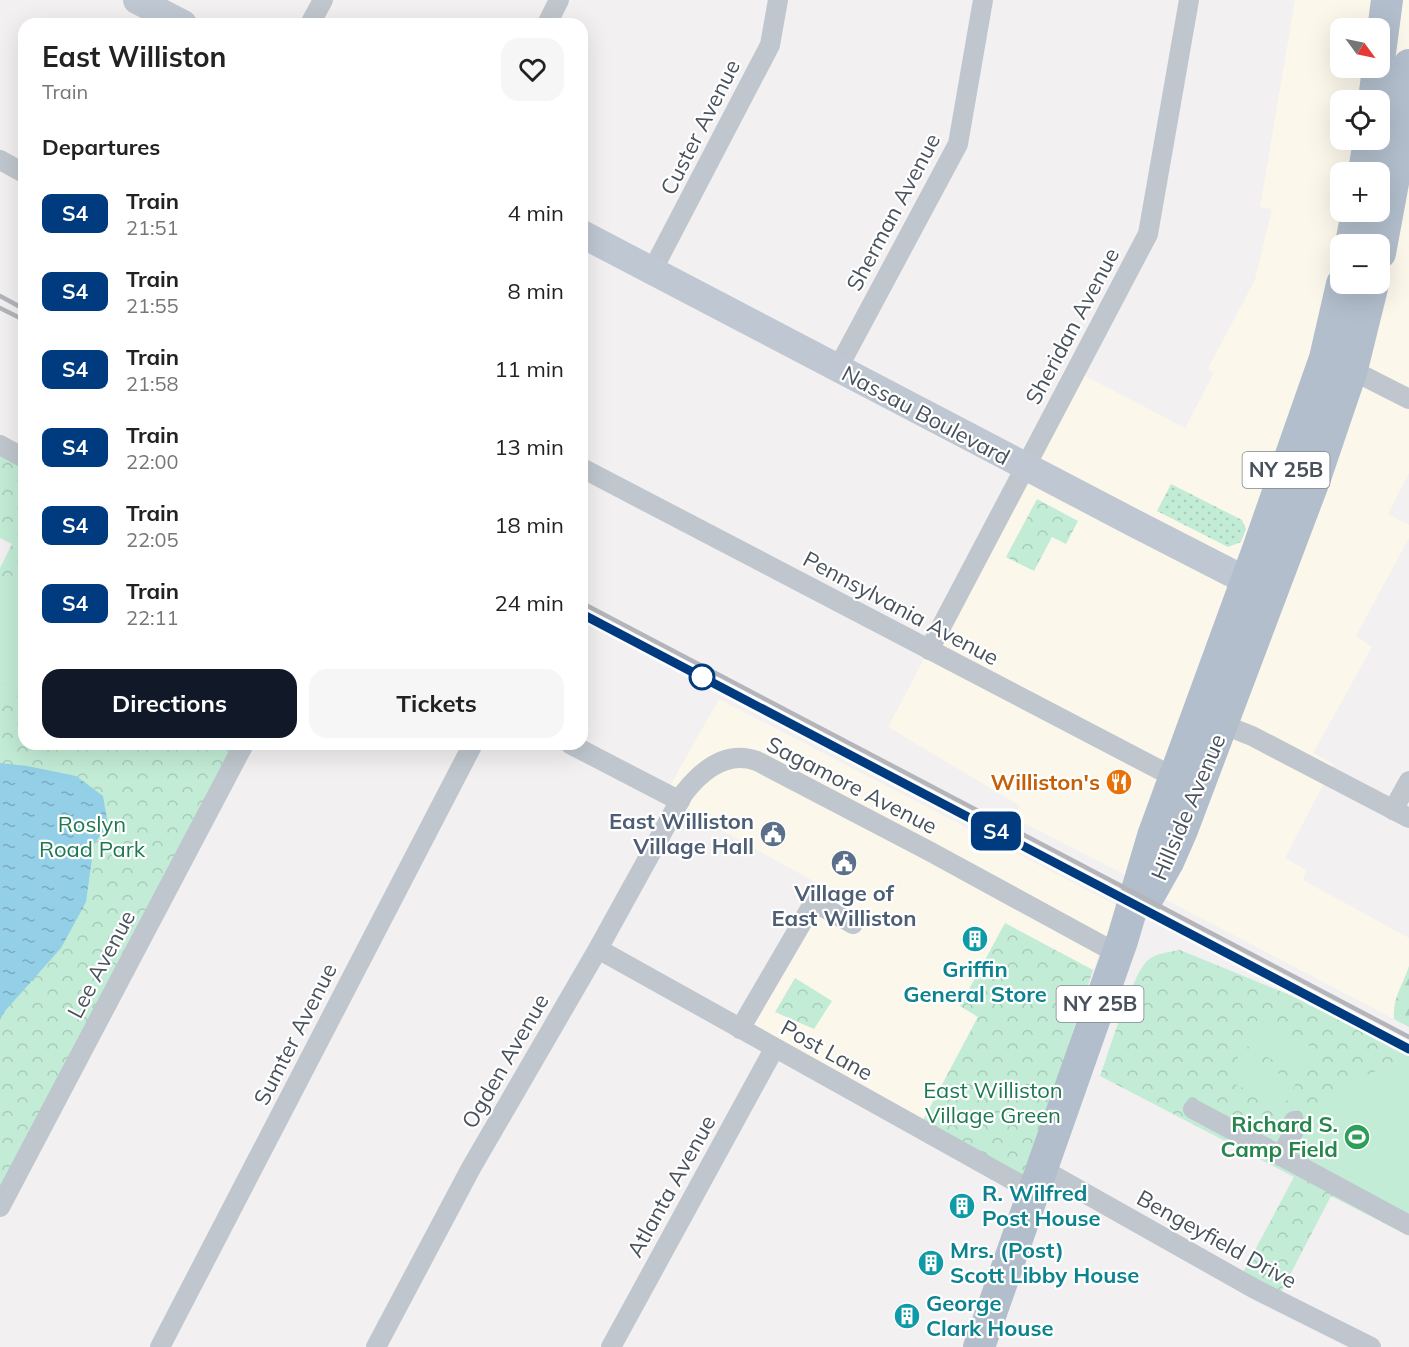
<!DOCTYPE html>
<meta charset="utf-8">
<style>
:root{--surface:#fff;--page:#f6f6f6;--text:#222;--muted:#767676;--accent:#111827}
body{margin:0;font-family:Mulish,sans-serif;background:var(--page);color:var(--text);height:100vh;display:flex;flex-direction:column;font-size:22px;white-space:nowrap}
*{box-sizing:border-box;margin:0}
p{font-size:20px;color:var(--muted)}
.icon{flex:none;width:33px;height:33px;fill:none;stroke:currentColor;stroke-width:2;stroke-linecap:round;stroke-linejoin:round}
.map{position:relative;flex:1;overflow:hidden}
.side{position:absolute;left:18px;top:18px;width:570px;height:732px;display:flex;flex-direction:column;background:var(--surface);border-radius:18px;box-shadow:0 6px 24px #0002}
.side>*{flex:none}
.badge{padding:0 12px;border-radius:9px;font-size:21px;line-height:39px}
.needle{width:39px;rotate:123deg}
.buttons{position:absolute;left:1330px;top:18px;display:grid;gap:12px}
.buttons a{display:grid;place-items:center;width:60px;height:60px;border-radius:12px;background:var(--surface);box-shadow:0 6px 24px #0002;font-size:30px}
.map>.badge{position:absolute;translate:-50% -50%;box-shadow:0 0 0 3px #fff}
h2{padding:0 24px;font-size:22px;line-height:54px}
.round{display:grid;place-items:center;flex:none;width:63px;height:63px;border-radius:18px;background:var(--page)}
.summary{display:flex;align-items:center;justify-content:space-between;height:102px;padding:0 24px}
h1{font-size:28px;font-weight:700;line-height:45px}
.cta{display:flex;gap:12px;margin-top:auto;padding:12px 24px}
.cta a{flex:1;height:69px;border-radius:18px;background:var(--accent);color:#fff;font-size:24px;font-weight:700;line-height:69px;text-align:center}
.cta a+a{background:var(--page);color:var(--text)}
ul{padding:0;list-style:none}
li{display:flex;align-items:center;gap:18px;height:78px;padding:0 24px}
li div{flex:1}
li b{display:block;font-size:22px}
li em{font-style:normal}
li .badge{min-width:66px;font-weight:700;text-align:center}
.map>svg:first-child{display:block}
</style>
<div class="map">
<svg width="1409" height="1347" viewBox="0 0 1409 1347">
<defs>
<pattern id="grass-dots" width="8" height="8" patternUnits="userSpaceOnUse" patternTransform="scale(1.5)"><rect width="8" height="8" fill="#c2ecd5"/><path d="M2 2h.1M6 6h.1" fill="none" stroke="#a8ccb9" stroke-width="1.8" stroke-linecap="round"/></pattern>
<pattern id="forest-firs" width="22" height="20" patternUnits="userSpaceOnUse" patternTransform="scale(1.5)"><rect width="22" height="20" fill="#c2ecd5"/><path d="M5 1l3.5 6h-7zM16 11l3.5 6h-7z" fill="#a8ccb9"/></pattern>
<pattern id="park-crowns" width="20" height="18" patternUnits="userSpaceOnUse" patternTransform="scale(1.5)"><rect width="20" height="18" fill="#c2ecd5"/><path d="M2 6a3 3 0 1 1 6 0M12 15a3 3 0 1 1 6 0" fill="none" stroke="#a8ccb9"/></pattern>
<pattern id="water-ripples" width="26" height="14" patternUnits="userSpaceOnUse" patternTransform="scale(1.5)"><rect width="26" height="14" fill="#93cfe6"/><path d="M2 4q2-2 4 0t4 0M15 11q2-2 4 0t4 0" fill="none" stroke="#7aabbe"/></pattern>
</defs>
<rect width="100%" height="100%" fill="#f2f0f0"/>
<g fill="#fbf7eb" fill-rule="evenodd">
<path d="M1295 0H1409V473L1388 514 1409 525V538L1356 636 1372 647 1313 753 1334 764 1285 858 1306 870 1303 880 1409 938V982L1394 1019 1151 892 1137 881 1014 818 1020 806 888 727 1076 371 1185 428 1214 373 1208 368 1255 280 1272 209 1260 207ZM1341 28H1380V68H1341ZM1341 100H1380V140H1341ZM1341 172H1380V212H1341ZM1341 244H1380V284H1341Z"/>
<polygon points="719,699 1118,906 1093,970 1005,923 960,1006 978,1016 920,1126 745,1029 826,888 663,798"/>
</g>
<polygon fill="url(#grass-dots)" points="1171,484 1242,520 1246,529 1241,542 1228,547 1157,511"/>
<path fill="url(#forest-firs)" d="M1409 966V1027L1394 1019C1392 999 1403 985 1409 966Z"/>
<g fill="url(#park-crowns)">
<polygon points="0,447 24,458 24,744 244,744 0,1210 0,568 12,544 0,538"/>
<polygon points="1037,499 1078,521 1066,544 1052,537 1034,571 1006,557"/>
<polygon points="1005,923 1093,970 1023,1183 920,1126 978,1017 960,1006"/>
<path d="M1180 950 1292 996 1409 1055V1236L1331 1196 1278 1298 1240 1278 1294 1177 1100 1076C1109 1052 1132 974 1148 960 1156 953 1170 952 1180 950Z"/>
<polygon points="795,978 832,1001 814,1029 775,1012"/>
</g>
<g fill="#c2ecd5">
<polygon points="24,553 24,688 0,683 0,599"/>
<polygon points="1258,1019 1315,1049 1301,1075 1245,1045"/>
<polygon points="1240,1053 1296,1083 1282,1109 1226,1079"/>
<path d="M1384 1068H1398L1409 1071V1216L1303 1158C1296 1115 1348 1080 1384 1068Z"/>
</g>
<polygon fill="url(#water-ripples)" points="0,763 27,766 76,776 103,796 108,825 94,844 86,902 61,948 5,1011 0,1020"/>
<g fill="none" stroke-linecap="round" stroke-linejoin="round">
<g stroke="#bfc6cd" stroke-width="20">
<polyline points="310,24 323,0"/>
<polyline points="547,24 559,0"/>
<polyline points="0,160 24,173"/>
<polyline points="652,271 770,45 778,0"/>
<polyline points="1342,365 1409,399"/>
<polyline points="838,368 958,144 983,0"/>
<polyline points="0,445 24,458"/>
<polyline points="582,468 1183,782"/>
<polyline points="929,650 1148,234 1189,0"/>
<polyline points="1214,721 1252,736 1409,818"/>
<polyline points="570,744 680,801"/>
<polyline points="1393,810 1409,781"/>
<polyline points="598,949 1034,1192"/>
<polyline points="740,1029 814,902 853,924"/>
<polyline points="1193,1109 1281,1156"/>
<polyline points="1294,1121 1296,1127 1281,1156 1409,1225"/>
<polyline points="1042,1169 1255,1289 1371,1347"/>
<polyline points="0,1207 244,744"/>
<polyline points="160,1347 473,744"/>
<path d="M376 1347 471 1168 598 949 684 793C702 770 727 750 757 761L929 851 1118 954"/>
<polyline points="611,1347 774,1049"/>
</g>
<g stroke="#bfc7d2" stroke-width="28">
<polyline points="137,0 183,24"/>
<polyline points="582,234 1132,522 1247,581 1268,587"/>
</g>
<g stroke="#b2becc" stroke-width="32">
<polyline points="1380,53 1387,0"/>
<polyline points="1374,100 1378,68"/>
<polyline points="1364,172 1369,140"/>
<polyline points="1351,244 1357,212"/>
<polyline points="1380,253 1396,167 1409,65"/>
<polyline points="1146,901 1168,862 1182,830 1315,478 1352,369 1373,284"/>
<polyline points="979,1347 1122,941 1153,836 1257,552 1325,358 1342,284"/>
</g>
<g stroke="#b3b5ba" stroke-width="4.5">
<polyline points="0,296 24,309"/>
<polyline points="0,308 24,320"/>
<polyline points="582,603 1409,1037"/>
<polyline points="582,614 1409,1049"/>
</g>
</g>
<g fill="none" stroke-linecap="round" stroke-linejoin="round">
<defs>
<polyline id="line" points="582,614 1409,1049"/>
</defs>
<use href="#line" stroke="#fff" stroke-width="14"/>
<use href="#line" stroke="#003b80" stroke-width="9"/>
</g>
<defs>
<symbol id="restaurant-disc" viewBox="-11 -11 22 22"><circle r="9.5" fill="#e8710a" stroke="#fff"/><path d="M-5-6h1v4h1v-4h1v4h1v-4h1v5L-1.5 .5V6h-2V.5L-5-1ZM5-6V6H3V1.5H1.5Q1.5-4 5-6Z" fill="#fff"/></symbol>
<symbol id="civic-disc" viewBox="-11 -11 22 22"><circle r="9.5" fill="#5c6f8a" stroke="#fff"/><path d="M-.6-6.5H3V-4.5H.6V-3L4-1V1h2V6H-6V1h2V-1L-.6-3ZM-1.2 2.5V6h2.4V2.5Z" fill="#fff"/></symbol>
<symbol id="building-disc" viewBox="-11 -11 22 22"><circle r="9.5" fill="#0f9aa8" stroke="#fff"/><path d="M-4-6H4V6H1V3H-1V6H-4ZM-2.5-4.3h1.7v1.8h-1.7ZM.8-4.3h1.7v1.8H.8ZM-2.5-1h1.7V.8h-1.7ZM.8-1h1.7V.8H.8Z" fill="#fff"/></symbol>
<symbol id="stadium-disc" viewBox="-11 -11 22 22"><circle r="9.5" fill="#2e9e5b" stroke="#fff"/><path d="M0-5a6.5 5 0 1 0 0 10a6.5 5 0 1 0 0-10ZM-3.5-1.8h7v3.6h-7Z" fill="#fff"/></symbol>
</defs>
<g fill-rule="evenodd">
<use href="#restaurant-disc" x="1104" y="767" width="30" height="30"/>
<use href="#civic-disc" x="758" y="819" width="30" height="30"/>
<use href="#civic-disc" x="829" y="848" width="30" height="30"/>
<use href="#building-disc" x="960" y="924" width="30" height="30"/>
<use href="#stadium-disc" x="1342" y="1122" width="30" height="30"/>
<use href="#building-disc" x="947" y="1191" width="30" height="30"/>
<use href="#building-disc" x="916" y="1248" width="30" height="30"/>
<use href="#building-disc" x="892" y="1301" width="30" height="30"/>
</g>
<circle fill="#fff" stroke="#003b80" stroke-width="3" cx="702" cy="677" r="12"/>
<g text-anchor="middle" stroke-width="4.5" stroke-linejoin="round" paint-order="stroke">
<g fill="#fff" stroke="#80868d" stroke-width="1.5">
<rect x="1242.5" y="452" width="87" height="36" rx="4.5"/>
<rect x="1056.5" y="986" width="87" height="36" rx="4.5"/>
</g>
<g font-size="21" font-weight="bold" fill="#49525c">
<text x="1286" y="477">NY 25B</text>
<text x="1100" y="1011">NY 25B</text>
</g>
<g font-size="22" fill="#49525c" stroke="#fff">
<text transform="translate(700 127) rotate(-63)" y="8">Custer Avenue</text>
<text transform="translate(893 212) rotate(-62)" y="8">Sherman Avenue</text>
<text transform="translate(1072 326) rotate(-62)" y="8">Sheridan Avenue</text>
<text transform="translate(926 415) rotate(28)" y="8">Nassau Boulevard</text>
<text transform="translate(901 608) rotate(28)" y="8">Pennsylvania Avenue</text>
<text transform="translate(852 785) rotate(27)" y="8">Sagamore Avenue</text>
<text transform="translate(1188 807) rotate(-67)" y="8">Hillside Avenue</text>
<text transform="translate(101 964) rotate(-62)" y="8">Lee Avenue</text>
<text transform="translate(295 1034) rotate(-63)" y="8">Sumter Avenue</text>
<text transform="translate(827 1050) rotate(29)" y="8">Post Lane</text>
<text transform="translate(505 1061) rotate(-60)" y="8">Ogden Avenue</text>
<text transform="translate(671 1186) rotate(-61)" y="8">Atlanta Avenue</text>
<text transform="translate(1217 1239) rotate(29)" y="8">Bengeyfield Drive</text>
</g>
<g font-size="22" font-weight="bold" fill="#c56008" stroke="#fff" text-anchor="end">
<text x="1100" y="790">Williston's</text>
</g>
<g font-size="22" font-weight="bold" fill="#4e5e75" stroke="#fff" text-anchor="end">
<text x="754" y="829">East Williston<tspan x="754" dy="25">Village Hall</tspan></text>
<text x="844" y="901" text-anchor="middle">Village of<tspan x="844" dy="25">East Williston</tspan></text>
</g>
<g font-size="22" fill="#1e7951" stroke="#fff">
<text x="92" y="832">Roslyn<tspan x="92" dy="25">Road Park</tspan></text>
<text x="993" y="1098">East Williston<tspan x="993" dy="25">Village Green</tspan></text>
</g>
<g font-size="22" font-weight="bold" fill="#0d838f" stroke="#fff" text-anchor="start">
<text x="975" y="977" text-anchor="middle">Griffin<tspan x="975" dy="25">General Store</tspan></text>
<text x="982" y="1201">R. Wilfred<tspan x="982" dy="25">Post House</tspan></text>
<text x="950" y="1258">Mrs. (Post)<tspan x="950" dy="25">Scott Libby House</tspan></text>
<text x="926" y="1311">George<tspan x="926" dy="25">Clark House</tspan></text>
</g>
<g font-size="22" font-weight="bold" fill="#27864d" stroke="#fff" text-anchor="end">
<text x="1338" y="1132">Richard S.<tspan x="1338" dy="25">Camp Field</tspan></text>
</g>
</g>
</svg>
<div class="buttons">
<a><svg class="needle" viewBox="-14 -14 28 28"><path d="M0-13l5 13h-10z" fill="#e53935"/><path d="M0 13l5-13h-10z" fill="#767676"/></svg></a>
<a><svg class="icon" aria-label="locate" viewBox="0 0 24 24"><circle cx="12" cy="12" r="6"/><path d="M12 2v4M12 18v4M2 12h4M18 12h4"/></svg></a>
<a>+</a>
<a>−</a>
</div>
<b class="badge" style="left:996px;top:831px;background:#003b80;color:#fff">S4</b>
<section class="side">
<div class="summary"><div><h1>East Williston</h1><p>Train</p></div><a class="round"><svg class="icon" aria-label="heart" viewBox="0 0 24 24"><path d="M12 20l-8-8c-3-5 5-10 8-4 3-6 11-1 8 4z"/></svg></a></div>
<h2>Departures</h2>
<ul>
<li><span class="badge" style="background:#003b80;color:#fff">S4</span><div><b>Train</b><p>21:51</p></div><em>4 min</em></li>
<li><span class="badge" style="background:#003b80;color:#fff">S4</span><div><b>Train</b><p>21:55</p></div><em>8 min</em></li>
<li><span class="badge" style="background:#003b80;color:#fff">S4</span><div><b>Train</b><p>21:58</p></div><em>11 min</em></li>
<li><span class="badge" style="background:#003b80;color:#fff">S4</span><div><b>Train</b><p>22:00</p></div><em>13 min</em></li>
<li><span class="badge" style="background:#003b80;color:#fff">S4</span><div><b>Train</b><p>22:05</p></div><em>18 min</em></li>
<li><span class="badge" style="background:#003b80;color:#fff">S4</span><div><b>Train</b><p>22:11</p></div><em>24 min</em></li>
</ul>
<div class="cta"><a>Directions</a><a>Tickets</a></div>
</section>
</div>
